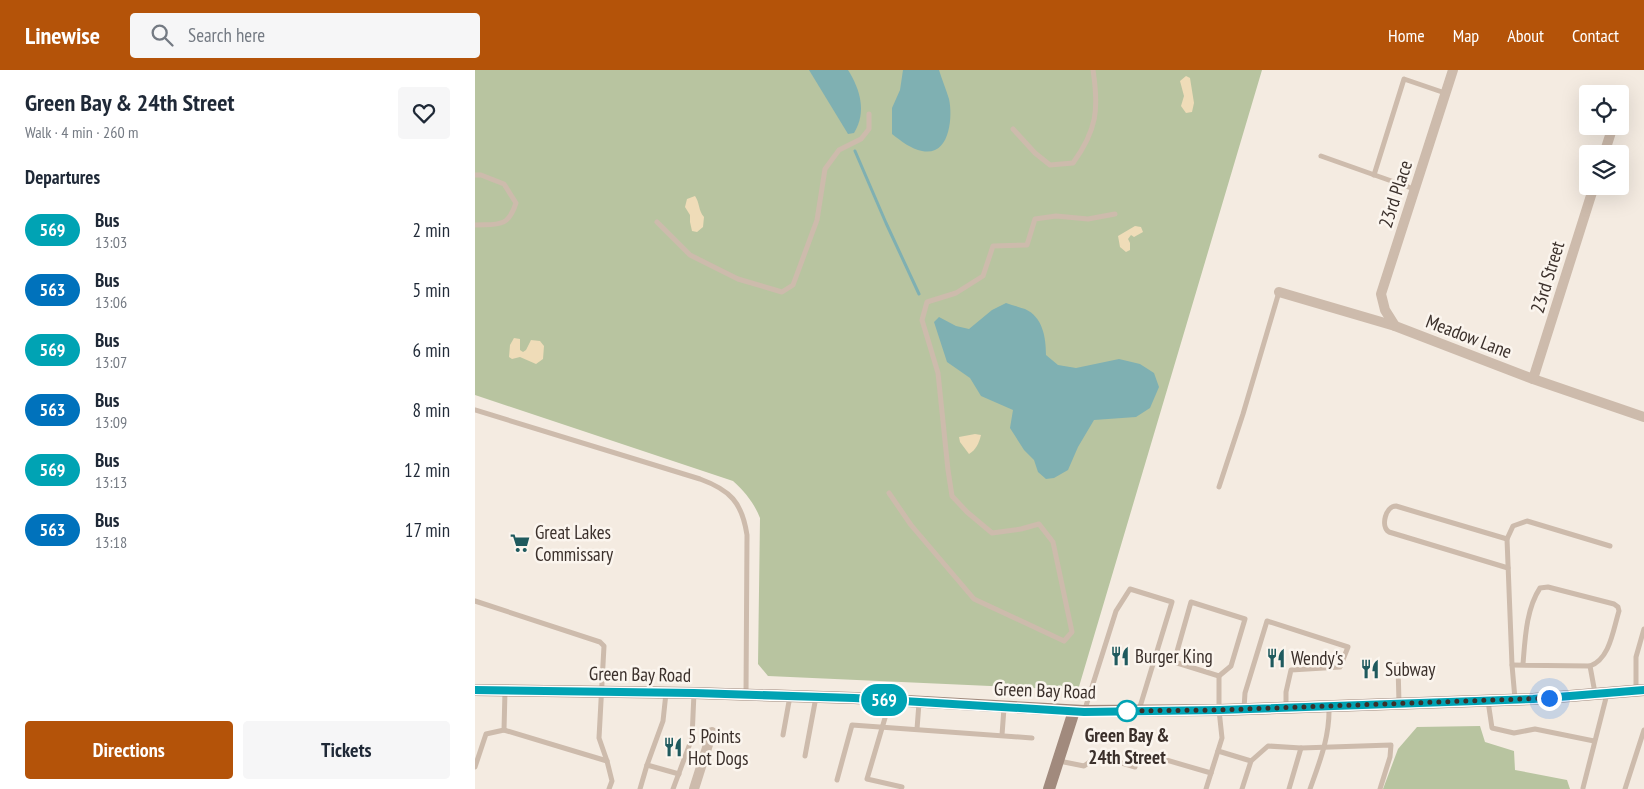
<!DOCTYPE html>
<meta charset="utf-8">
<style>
:root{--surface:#fff;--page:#f6f6f7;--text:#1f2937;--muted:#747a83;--accent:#b45309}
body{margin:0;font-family:"PT Sans Narrow",sans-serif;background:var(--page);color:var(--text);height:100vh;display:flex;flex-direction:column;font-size:19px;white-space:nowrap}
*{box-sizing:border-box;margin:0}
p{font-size:16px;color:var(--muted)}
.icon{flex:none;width:28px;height:28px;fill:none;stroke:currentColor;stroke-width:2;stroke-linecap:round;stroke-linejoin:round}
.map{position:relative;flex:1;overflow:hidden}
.drawer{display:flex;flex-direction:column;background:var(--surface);width:475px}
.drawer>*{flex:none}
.badge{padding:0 10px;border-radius:16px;font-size:18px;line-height:32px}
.buttons{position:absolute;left:1104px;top:15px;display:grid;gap:10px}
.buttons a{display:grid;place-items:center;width:50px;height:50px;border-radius:5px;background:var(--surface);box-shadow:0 5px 20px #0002;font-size:25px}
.you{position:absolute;width:25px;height:25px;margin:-12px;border:4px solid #fff;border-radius:50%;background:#1a73e8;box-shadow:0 0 0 8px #1a73e833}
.map>.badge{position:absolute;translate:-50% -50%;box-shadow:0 0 0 2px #fff}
h2{padding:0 25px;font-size:19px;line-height:45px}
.round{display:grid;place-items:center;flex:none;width:52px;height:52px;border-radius:5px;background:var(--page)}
.overview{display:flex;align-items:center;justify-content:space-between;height:85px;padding:0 25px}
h1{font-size:24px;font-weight:800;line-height:38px}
.action{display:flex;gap:10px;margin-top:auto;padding:10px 25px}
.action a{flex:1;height:58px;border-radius:5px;background:var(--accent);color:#fff;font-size:20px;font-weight:800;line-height:58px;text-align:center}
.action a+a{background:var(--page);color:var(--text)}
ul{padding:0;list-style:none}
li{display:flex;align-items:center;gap:15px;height:60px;padding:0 25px}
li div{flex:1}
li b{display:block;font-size:19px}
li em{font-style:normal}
li .badge{min-width:55px;font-weight:700;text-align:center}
header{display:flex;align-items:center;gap:30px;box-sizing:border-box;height:70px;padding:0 25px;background:var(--accent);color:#fff}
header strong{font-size:24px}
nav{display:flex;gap:28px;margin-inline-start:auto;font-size:18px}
.search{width:350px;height:45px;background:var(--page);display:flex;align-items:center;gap:12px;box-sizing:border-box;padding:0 18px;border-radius:5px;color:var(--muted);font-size:19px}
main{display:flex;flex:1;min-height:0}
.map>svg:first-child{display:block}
</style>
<header>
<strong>Linewise</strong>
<div class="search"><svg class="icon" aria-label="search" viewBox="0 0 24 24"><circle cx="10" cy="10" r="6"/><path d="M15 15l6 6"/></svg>Search here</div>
<nav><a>Home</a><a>Map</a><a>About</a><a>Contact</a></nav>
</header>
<main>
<section class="drawer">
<div class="overview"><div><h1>Green Bay &amp; 24th Street</h1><p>Walk · 4 min · 260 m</p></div><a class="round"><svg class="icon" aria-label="heart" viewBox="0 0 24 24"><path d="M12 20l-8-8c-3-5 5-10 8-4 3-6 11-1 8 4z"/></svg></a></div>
<h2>Departures</h2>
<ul>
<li><span class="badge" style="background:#00a3b4;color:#fff">569</span><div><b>Bus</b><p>13:03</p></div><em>2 min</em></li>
<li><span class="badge" style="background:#0072bc;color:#fff">563</span><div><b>Bus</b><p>13:06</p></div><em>5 min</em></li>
<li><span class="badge" style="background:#00a3b4;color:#fff">569</span><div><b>Bus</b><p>13:07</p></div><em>6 min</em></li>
<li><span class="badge" style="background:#0072bc;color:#fff">563</span><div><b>Bus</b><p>13:09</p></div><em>8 min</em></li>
<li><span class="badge" style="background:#00a3b4;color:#fff">569</span><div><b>Bus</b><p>13:13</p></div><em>12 min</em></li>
<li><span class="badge" style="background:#0072bc;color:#fff">563</span><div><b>Bus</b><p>13:18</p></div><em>17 min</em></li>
</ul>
<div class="action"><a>Directions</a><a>Tickets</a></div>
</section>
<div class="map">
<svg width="1169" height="719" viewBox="0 0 1169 719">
<rect width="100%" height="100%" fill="#f4ebe1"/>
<g fill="#b8c4a0">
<path d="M0 0H787L603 620 293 606 283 594 285 448C279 433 271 423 258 411L0 325Z"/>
<polygon points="1005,656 1010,672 1039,681 1040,700 1092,710 1095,719 908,719 923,679 942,657"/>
</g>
<g fill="#efdcb8">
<polygon points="711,6 715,8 719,33 717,42 711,43 706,36 709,26 705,11"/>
<path d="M220 126C225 133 223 140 229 147L228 157 222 162 217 161 215 152V145L210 137 212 129Z"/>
<polygon points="660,156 666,157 668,162 659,167 656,165 653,169 655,173 655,180 651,182 645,177 643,166"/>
<polygon points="39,268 45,269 45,280 48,282 51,280 56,270 65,271 69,276 68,289 61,294 45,287 37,289 34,287 35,275"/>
<path d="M500 364 506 365C504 373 501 380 494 384L485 372 484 367Z"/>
</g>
<g fill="#7fb0b2">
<path d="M334 0H373C385 19 392 42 379 63L373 64Z"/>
<path d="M428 0H464C467 10 471 19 474 29 478 47 475 87 447 81 436 79 426 71 417 64V38L425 20Z"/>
<path d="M531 233C537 235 544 237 550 239 568 247 571 268 571 285L583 295 601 298 644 289 665 294 679 303 684 317 675 338 661 347 619 350 603 377 593 400 579 408 571 409 563 402 559 390 549 380 535 358 538 340 506 326 495 308 472 292 459 252 464 247 481 256 494 259 517 240Z"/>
</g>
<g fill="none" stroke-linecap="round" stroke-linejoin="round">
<polyline stroke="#7fb0b2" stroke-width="3" points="380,81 411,153 444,224"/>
<g stroke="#cdbbac" stroke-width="5">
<path d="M538 59 560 83 575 95 598 93C622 60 624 39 618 0"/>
<polyline points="846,86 939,119"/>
<path d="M0 105H6L29 114 41 133C33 158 23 154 0 155"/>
<polyline points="899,105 929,9 970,23"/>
<polyline points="182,152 215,185 263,209 307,222 318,215 342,150 350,99 364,80 386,69 394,59 394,44"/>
<path d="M0 340 225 409C255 420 267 432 272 465L271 624"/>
<polyline points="744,417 768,344 804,222"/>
<polyline points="414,423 436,455 499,529 589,571 597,562 578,472 564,454 546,459 517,463 492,442 477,426 473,400 463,303 447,250 452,232 481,223 508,206 518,176 552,175 560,149 581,146 613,149 640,144"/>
<path d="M1032 469 921 436C911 436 905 456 914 462L1033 498"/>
<polyline points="0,531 125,572 129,576 124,668 132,691 137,711 134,719"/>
<polygon points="716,532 770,549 756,596 744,606 699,592"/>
<path d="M1037 595 1115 596C1135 589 1138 560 1144 541L1143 537 1139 534 1073 517 1065 518C1051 539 1050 570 1048 594"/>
<polyline points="1115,596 1120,623"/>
<polyline points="1161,620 1161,587 1169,559"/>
<polyline points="1040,629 1037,595 1032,469 1038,456 1052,451 1135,476"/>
<polyline points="415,631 392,709 427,717"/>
<polyline points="1013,631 1017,658 1039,663 1060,659 1119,671"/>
<polyline points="924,633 923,595 952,603"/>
<polyline points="769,638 770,623 792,551 873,577 865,597 816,600 811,622 811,636"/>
<polyline points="610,639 641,541 655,519 697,532 664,640"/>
<polyline points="442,659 444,633"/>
<polyline points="29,660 132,691"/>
<polyline points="308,665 315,626"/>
<polyline points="527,665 529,638"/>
<polyline points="743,681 776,691"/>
<polyline points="330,686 341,627"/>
<polyline points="681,687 736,703"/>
<polyline points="584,691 609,696 623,686 660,697"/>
<polyline points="172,695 204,704"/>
<polyline points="0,697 11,664 29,660 30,621"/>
<polyline points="362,710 377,655 557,668"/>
<polyline points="1108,718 1132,624"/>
<polyline points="165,719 172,695 188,651 191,623"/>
<polyline points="198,719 217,668 219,623"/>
<polyline points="731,719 747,668 744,640 744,606"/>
<polyline points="767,719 776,691 793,676 826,678 916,675 915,687 905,719"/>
<polyline points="814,719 826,678"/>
<path d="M835 719C845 691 855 666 854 636"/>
<polyline points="1150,719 1169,660"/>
</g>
<g stroke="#cdbbac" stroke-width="10">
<polyline points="1145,33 1149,22"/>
<polyline points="1129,84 1138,56"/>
<polyline points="804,222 920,256 1058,309 1169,347"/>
<polyline points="920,256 910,240 906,224 978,0"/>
<polyline points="1058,309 1119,116"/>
<polyline points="219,719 237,662"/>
</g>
<g stroke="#a18a7d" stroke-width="12">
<polyline points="0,620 219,623 379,628 609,641 744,640 1058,629 1169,620"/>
<polyline points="574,719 599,641"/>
</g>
</g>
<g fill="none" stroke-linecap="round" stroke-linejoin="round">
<defs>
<polyline id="line" points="0,620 219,623 379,628 609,642 744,640 1058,629 1169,620"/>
</defs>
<use href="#line" stroke="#fff" stroke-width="11"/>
<use href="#line" stroke="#00a3b4" stroke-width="8"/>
<polyline stroke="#3b302b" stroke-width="5" stroke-dasharray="0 9" points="652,641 646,641 744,640 1074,628"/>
</g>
<defs>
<symbol id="supermarket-bare" viewBox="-9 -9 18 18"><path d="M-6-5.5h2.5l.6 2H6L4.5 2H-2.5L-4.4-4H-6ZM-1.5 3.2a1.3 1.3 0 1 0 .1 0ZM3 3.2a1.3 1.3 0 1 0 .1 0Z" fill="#1f5a5e" stroke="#fbf5ee" stroke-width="2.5" paint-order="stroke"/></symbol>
<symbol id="restaurant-bare" viewBox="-9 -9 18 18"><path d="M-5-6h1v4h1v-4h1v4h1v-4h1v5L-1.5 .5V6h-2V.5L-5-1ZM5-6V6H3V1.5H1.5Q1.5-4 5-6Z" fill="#1f5a5e" stroke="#fbf5ee" stroke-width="2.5" paint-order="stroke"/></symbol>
</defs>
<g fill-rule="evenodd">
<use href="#supermarket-bare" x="31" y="459" width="28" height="28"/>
<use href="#restaurant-bare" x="631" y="572" width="28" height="28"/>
<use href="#restaurant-bare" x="787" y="574" width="28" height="28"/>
<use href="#restaurant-bare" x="881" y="585" width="28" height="28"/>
<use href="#restaurant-bare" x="184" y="663" width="28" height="28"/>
</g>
<circle fill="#fff" stroke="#00a3b4" stroke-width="2.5" cx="652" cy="641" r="10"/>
<g text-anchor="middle" stroke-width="5" stroke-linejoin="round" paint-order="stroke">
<g font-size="19" fill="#3b302b" stroke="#fbf5ee">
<text transform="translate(920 124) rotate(-72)" y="7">23rd Place</text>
<text transform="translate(1072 207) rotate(-73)" y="7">23rd Street</text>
<text transform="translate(994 266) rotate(21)" y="7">Meadow Lane</text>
<text transform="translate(165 604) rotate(1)" y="7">Green Bay Road</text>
<text transform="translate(570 620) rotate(2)" y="7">Green Bay Road</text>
</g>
<g font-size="19" fill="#3b302b" stroke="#fbf5ee" text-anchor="start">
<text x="60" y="469">Great Lakes<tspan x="60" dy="22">Commissary</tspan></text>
<text x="660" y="593">Burger King</text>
<text x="816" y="595">Wendy's</text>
<text x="910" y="606">Subway</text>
<text x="213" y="673">5 Points<tspan x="213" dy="22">Hot Dogs</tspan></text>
</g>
<g font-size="19" font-weight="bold" fill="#3b302b" stroke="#fbf5ee">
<text x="652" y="672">Green Bay &amp;<tspan x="652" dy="22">24th Street</tspan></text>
</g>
</g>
</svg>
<div class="buttons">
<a><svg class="icon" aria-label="locate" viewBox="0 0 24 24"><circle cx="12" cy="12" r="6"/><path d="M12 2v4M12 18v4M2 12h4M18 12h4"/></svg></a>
<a><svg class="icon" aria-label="layers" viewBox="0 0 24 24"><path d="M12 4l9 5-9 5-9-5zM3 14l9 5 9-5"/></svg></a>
</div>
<div class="you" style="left:1074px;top:628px"></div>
<b class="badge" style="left:409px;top:630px;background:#00a3b4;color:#fff">569</b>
</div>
</main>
